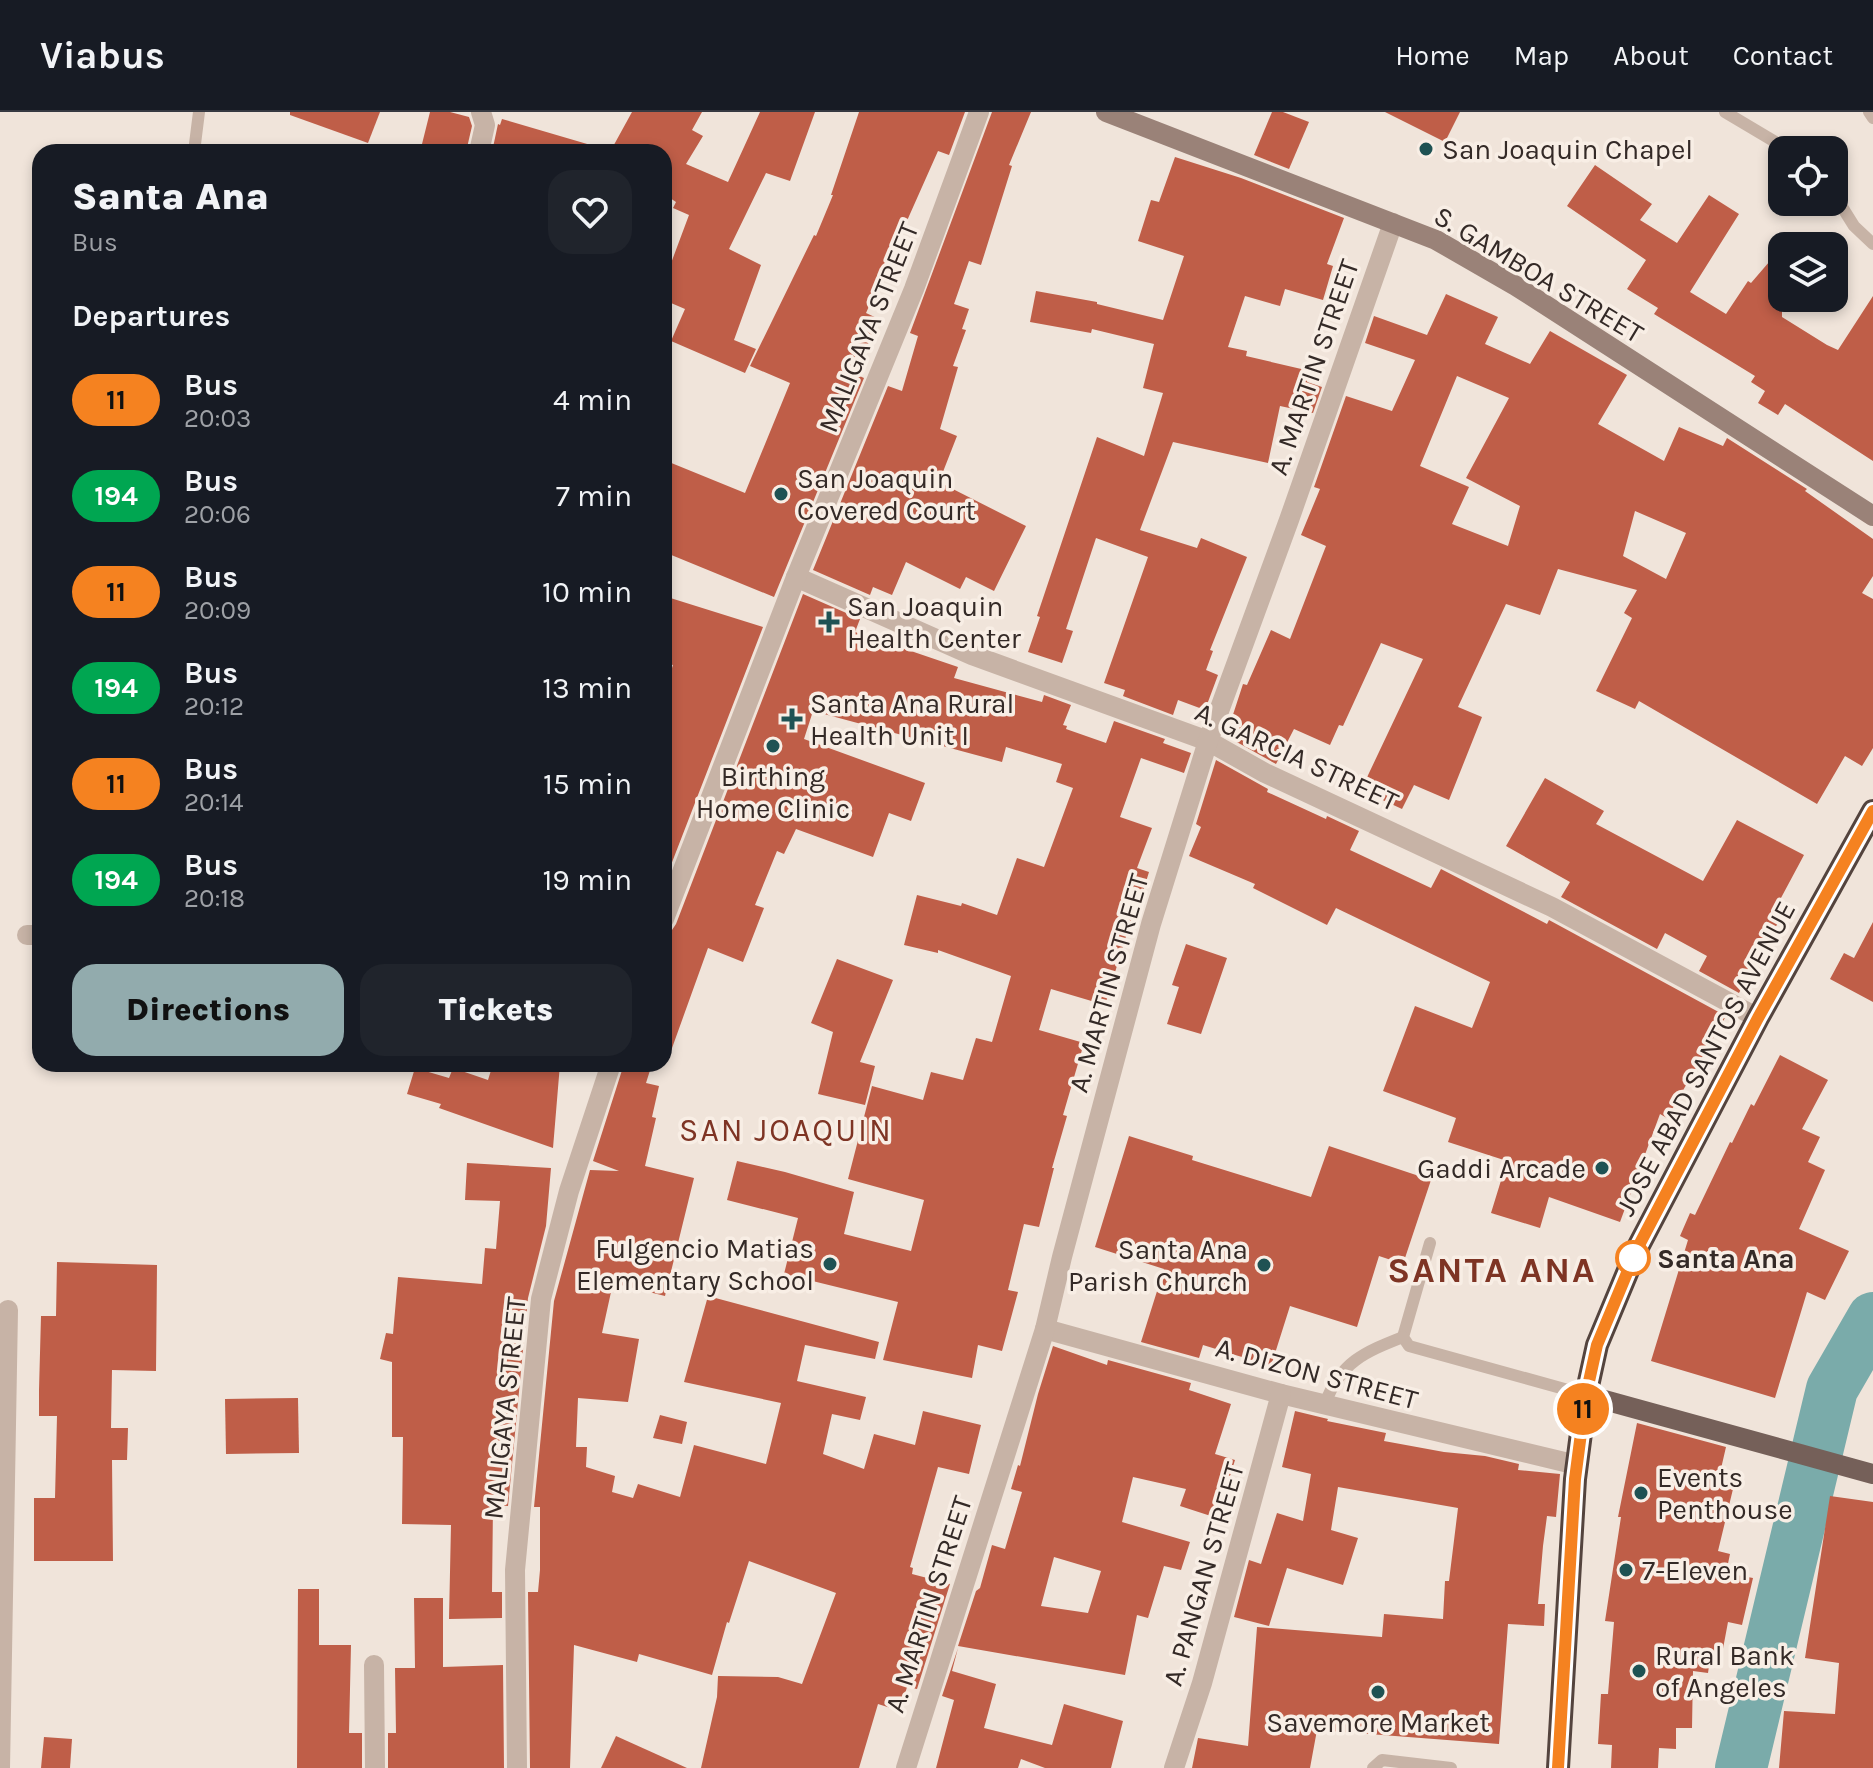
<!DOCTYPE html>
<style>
:root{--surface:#171b24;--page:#20242c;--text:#f1f3f6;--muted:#9ea1a6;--line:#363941;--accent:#92abad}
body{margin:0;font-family:Karla,sans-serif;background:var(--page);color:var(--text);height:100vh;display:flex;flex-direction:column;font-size:30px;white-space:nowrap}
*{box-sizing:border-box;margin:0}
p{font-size:26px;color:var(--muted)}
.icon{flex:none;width:44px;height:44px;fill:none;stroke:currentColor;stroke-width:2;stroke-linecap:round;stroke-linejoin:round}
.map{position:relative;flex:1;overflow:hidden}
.side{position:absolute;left:32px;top:32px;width:640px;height:928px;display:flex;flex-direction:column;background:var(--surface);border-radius:24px;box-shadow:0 4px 12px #0003}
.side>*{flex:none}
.badge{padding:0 16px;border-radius:26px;font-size:28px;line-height:52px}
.tools{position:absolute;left:1768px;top:24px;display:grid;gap:16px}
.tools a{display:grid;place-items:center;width:80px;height:80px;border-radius:16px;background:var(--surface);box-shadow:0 4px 12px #0003;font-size:40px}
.map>.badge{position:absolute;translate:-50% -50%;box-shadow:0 0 0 4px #fff}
h2{padding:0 40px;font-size:30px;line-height:72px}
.round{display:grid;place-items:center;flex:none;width:84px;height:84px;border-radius:24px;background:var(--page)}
.summary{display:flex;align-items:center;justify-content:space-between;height:136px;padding:0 40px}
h1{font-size:38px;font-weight:800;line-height:60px}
.cta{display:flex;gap:16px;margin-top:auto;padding:16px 40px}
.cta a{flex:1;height:92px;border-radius:24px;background:var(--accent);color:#111;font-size:32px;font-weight:800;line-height:92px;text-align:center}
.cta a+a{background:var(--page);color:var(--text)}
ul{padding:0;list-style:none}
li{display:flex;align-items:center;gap:24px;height:96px;padding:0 40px}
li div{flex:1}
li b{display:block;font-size:30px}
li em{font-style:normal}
li .badge{min-width:88px;font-weight:700;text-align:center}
header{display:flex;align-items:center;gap:48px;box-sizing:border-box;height:112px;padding:0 40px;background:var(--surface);border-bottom:2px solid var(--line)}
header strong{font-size:38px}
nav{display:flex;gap:44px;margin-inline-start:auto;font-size:28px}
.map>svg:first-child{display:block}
</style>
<header>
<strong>Viabus</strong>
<nav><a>Home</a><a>Map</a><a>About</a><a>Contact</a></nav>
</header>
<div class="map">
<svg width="1873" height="1656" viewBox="0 0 1873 1656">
<rect width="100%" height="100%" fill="#f0e4da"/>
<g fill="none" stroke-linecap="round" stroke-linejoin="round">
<polyline stroke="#7aabaa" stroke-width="52" points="1741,1656 1832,1277 1873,1206"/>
</g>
<g fill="#bf5e48" fill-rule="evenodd">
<polygon points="290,0 380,0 368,31 290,3"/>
<polygon points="430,0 450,0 469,5 472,14 466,40 420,40"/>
<polygon points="632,0 702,0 692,18 703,24 686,52 728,70 760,0 815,0 790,69 766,61 729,137 761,153 734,228 756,237 745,261 671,229 685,197 664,188 664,170 689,103 673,96 676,90 667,84 664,89 664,40 610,40"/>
<polygon points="859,0 965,0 949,43 938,39 866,201 879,207 855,262 864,266 774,485 664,440 664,348 745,381 790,271 750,254 814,123 816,124 833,83 831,83"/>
<polygon points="992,0 1031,0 1009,53 1012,54 981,153 969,149 954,192 969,197 962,217 966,218 953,254 958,255 940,317 957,324 939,370 1026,414 994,479 966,465 960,477 906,450 892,483 873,475 870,483 813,458 888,274 902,279 918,224 910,221"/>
<polygon points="1272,0 1283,0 1309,10 1289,57 1254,43"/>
<polygon points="1385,0 1460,0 1445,30"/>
<polygon points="502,7 594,34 593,40 492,40 498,12 500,13"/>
<polygon points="1175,45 1241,66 1344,106 1327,152 1333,154 1323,188 1285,177 1280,194 1245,184 1228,235 1247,239 1246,244 1310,259 1307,270 1322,275 1313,301 1280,294 1268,351 1173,330 1140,418 1197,436 1201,426 1247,445 1210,538 1213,539 1206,558 1218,563 1205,598 1178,588 1173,603 1123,584 1125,578 1104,571 1148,445 1096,426 1066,517 1073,519 1062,551 1028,540 1040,505 1037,504 1097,325 1144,344 1163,281 1143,276 1154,232 1092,217 1091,221 1030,210 1036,179 1097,190 1097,192 1163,208 1184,144 1138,129 1151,88 1159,90"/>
<polygon points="1595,53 1652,92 1640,108 1677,131 1709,83 1739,102 1690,180 1726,202 1748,169 1751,171 1782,135 1782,205 1827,233 1838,238 1873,184 1873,349 1785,292 1778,303 1758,291 1765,279 1751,270 1755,264 1654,202 1658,196 1627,177 1646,148 1567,94"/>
<path d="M1446 182 1498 205 1485 232 1530 252 1550 219 1627 263 1598 312 1664 349 1679 315 1723 334 1727 326 1807 377 1805 379 1873 427V464L1862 481 1873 487V636L1862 654 1845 644 1817 692 1639 589 1635 597 1596 579 1632 506 1624 501 1637 478 1558 457 1540 503 1506 492 1458 595 1482 605 1449 688 1414 673 1402 697 1361 678 1423 547 1381 531 1343 614 1339 613 1330 633 1294 617 1276 652 1226 624 1243 572 1247 573 1271 518 1290 527 1326 434 1301 423 1320 377 1314 375 1346 284 1392 299 1415 248 1365 231 1374 204 1427 223ZM1457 264 1509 286 1466 366 1520 394 1508 434 1452 412 1469 375 1420 354ZM1635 399 1686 421 1666 467 1623 444Z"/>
<polygon points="803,482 860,507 855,520 958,555 954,566 1042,590 1044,583 1071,593 1063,613 1067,614 1066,617 1106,631 1114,609 1165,627 1163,631 1191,641 1184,661 1141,646 1120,705 1152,716 1137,756 1149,760 1141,786 1138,785 1105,893 1051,877 1039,918 1084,931 1063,1003 1067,1004 1052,1056 1054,1056 1039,1115 1024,1112 1008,1178 1018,1180 1002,1239 978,1233 972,1266 883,1248 898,1190 784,1162 798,1106 727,1088 737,1049 785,1060 854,1080 844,1122 911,1139 924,1088 848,1067 872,974 923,988 931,960 963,968 976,926 992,930 1011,864 938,838 938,841 904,833 917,783 961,794 962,791 997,803 1017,746 1044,755 1073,676 1056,670 1062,652 1006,635 1002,650 813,599 804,627 925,671 911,709 889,701 873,745 796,717 784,742 777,739 755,793 764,796 743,850 708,836 667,950 664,950 664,820 672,818 676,812"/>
<polygon points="664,484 763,515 664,771 664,580 673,553 664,551"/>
<polygon points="1216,648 1268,677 1267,680 1326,707 1327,704 1359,719 1350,738 1431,776 1441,757 1547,812 1549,808 1726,904 1667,1006 1660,1002 1620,1110 1549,1085 1540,1116 1491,1101 1507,1049 1448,1030 1456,1006 1383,979 1415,894 1472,916 1490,870 1336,796 1327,813 1253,776 1255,772 1189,744 1201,715 1196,712"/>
<polygon points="1545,666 1604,699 1596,712 1703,769 1737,708 1804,743 1775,797 1783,801 1746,872 1744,871 1739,881 1699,859 1707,844 1665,821 1657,837 1561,785 1570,770 1506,734"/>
<polygon points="1873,810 1873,890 1830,867 1844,841 1854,846"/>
<polygon points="1186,832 1227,846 1201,922 1167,912 1179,875 1172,873"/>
<polygon points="837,847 893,868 860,950 875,954 865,993 818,982 833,920 811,911"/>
<polygon points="1780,943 1828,968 1802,1017 1820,1025 1808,1050 1825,1058 1799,1117 1849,1139 1825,1188 1807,1180 1775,1286 1651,1249 1688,1128 1680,1124 1690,1101 1695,1103 1730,1030 1732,1031 1751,992 1754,994"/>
<polygon points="493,952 560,952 553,1036 439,996 441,992 407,982 415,956 449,966 453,956 488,968"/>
<polygon points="624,952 652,952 646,971 659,974 652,1005 656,1006 645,1054 694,1066 665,1184 613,1171 602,1221 639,1227 628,1290 578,1286 576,1335 587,1335 586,1355 615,1364 612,1380 633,1386 638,1372 680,1385 694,1333 766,1352 781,1291 684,1270 708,1184 879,1230 875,1247 805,1233 797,1269 866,1285 860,1308 832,1302 823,1342 864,1357 874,1322 915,1333 923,1299 981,1313 969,1362 938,1355 910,1455 913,1456 912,1462 950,1472 917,1577 907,1575 900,1599 878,1592 859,1656 701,1656 717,1585 718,1564 778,1565 802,1572 836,1481 749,1449 729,1511 727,1510 712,1563 639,1542 637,1550 574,1533 570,1656 530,1656 528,1480 538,1480 540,1458 540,1395 534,1395 554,1189 590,1058 619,1059 593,1049"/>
<polygon points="1129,1024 1193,1044 1192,1048 1311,1085 1329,1034 1431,1068 1403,1152 1379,1144 1357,1215 1290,1194 1271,1254 1203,1233 1199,1246 1141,1230 1164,1157 1095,1135"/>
<polygon points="467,1051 551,1056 546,1114 528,1186 508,1394 493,1393 492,1480 502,1480 502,1506 449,1507 451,1413 402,1412 403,1325 392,1325 392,1250 380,1247 386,1221 393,1222 398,1165 482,1172 485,1136 496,1137 500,1089 465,1088"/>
<polygon points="57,1150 157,1153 156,1259 112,1258 111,1316 128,1316 127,1348 112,1348 113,1449 34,1449 34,1386 55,1386 57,1304 39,1304 39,1278 41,1204 56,1204"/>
<path d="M1053 1234 1107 1253 1108 1248 1191 1271 1189 1278 1231 1292 1215 1342 1235 1348 1217 1406 1180 1394 1186 1377 1133 1365 1122 1410 1190 1430 1181 1458 1164 1454 1148 1506 1137 1503 1125 1563 958 1534 976 1479 980 1476 992 1433 1005 1437 1022 1380 1011 1377 1018 1353 1020 1354 1038 1282ZM1054 1445 1101 1459 1088 1501 1041 1494Z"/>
<polygon points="298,1286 299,1341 226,1342 225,1287"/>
<polygon points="1295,1299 1328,1307 1327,1309 1386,1321 1384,1329 1444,1340 1485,1344 1519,1352 1518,1358 1560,1362 1556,1405 1547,1404 1543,1434 1538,1492 1545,1492 1544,1514 1508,1512 1499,1632 1317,1618 1310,1656 1192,1656 1198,1626 1248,1634 1257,1515 1382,1525 1384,1502 1443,1507 1445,1469 1449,1469 1458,1396 1338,1375 1331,1418 1358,1426 1343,1473 1287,1456 1269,1514 1234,1505 1249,1448 1261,1452 1277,1401 1303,1409 1311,1362 1282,1355"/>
<polygon points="660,1303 687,1310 682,1332 653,1326"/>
<polygon points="1637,1311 1726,1335 1717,1374 1733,1377 1718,1439 1730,1442 1726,1461 1753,1466 1742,1513 1728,1510 1722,1542 1711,1540 1708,1561 1693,1559 1692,1616 1676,1616 1676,1637 1659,1636 1658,1656 1611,1656 1612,1633 1598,1632 1601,1582 1608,1582 1614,1510 1605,1509 1621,1405 1618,1405"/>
<polygon points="1830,1384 1873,1390 1873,1656 1779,1656 1784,1599 1835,1602 1839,1551 1805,1546"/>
<polygon points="298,1477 319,1477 319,1533 351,1533 349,1621 362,1621 362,1656 297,1656"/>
<polygon points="414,1486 443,1486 443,1555 503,1553 504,1656 388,1656 388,1621 396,1621 395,1556 415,1556"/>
<polygon points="958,1536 952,1559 996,1572 984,1616 1052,1633 1064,1592 1123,1609 1111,1656 1045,1656 1021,1647 1018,1656 936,1656 954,1588 942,1584"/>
<polygon points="616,1624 687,1656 601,1656"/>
<polygon points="44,1625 72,1627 70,1656 41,1656"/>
</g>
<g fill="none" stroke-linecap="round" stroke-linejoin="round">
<g stroke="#c7b3a6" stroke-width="12">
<polyline points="1725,0 1789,38"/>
<polyline points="1869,0 1873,6"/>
<polyline points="194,40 199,0"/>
<polyline points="1834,82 1854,114 1873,132"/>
<polyline points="1430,1131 1403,1225 1409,1234 1586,1283"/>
<path d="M1325 1292C1340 1250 1365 1240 1403 1225"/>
<polyline points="1373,1656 1382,1648 1451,1656"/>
</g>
<g stroke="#c7b3a6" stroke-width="20">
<polyline points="479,40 485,13 481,0"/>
<polyline points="796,465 972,543 1208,629 1265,661 1552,795 1758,906"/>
<polyline points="664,807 796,465 914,177 979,0"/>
<polyline points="27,823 40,823"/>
<polyline points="1045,1217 1281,1282 1577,1353"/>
<polyline points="374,1553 375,1656"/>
<polyline points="0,1656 8,1198"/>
<polyline points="517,1656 515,1458 541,1187 569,1079 611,952"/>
<polyline points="906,1656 1045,1217 1062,1145 1151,812 1208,629 1289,408 1393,111"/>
<polyline points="1174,1656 1202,1571 1281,1282"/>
</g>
<polyline stroke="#9a8278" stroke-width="20" points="1106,0 1436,128 1516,174 1873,404"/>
<polyline stroke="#756059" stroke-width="20" points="1586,1283 1873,1362"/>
<polyline stroke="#54443e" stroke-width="24" points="1558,1656 1575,1367 1586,1283 1597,1233 1637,1137 1758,906 1873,699"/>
</g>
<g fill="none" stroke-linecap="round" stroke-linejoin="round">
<defs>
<polyline id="line" points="1558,1656 1575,1367 1586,1283 1597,1233 1637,1137 1758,906 1873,699"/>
</defs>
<use href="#line" stroke="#fff" stroke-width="18"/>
<use href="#line" stroke="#f58220" stroke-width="12"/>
</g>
<g fill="#1f5253" stroke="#f8eee5" stroke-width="3">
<circle cx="1426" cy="37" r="8"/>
<circle cx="781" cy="382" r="8"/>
<path d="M825 498h8v8h8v8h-8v8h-8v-8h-8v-8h8z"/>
<path d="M788 595h8v8h8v8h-8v8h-8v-8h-8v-8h8z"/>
<circle cx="773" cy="634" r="8"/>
<circle cx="1602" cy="1056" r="8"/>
<circle cx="830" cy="1152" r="8"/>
<circle cx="1264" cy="1153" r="8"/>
<circle cx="1641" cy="1381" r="8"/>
<circle cx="1626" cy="1458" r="8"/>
<circle cx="1639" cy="1559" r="8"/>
<circle cx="1378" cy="1580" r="8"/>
</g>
<circle fill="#fff" stroke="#f58220" stroke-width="4" cx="1633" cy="1146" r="16"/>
<g text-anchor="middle" stroke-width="7" stroke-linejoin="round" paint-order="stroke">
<g font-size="28" fill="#342a27" stroke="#f8eee5" text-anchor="start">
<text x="1442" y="47">San Joaquin Chapel</text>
<text x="797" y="376">San Joaquin<tspan x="797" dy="32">Covered Court</tspan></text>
<text x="847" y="504">San Joaquin<tspan x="847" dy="32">Health Center</tspan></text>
<text x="810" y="601">Santa Ana Rural<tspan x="810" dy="32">Health Unit I</tspan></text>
<text x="773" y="674" text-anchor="middle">Birthing<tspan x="773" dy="32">Home Clinic</tspan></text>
<text x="1586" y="1066" text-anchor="end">Gaddi Arcade</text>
<text x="814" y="1146" text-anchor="end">Fulgencio Matias<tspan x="814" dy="32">Elementary School</tspan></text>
<text x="1248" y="1147" text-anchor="end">Santa Ana<tspan x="1248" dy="32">Parish Church</tspan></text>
<text x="1657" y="1375">Events<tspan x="1657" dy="32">Penthouse</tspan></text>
<text x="1642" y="1468">7-Eleven</text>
<text x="1655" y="1553">Rural Bank<tspan x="1655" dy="32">of Angeles</tspan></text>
<text x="1378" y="1620" text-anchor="middle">Savemore Market</text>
</g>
<g font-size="28" fill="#342a27" stroke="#f8eee5">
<text transform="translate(1539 162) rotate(31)" y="10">S. GAMBOA STREET</text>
<text transform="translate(868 215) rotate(-68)" y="10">MALIGAYA STREET</text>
<text transform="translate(1313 255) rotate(-71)" y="10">A. MARTIN STREET</text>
<text transform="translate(1297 644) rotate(25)" y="10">A. GARCIA STREET</text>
<text transform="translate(1108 871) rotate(-74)" y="10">A. MARTIN STREET</text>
<text transform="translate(1705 946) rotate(-62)" y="10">JOSE ABAD SANTOS AVENUE</text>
<text transform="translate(1317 1261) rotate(15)" y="10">A. DIZON STREET</text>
<text transform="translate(504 1296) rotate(-84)" y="10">MALIGAYA STREET</text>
<text transform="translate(1203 1462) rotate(-74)" y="10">A. PANGAN STREET</text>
<text transform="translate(928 1492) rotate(-72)" y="10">A. MARTIN STREET</text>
</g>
<g font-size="28" font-weight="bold" fill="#342a27" stroke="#f8eee5" text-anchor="start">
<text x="1657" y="1156">Santa Ana</text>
</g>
<g font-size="32" letter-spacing="2" fill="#7e3424" stroke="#f8eee5">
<text x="786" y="1029">SAN JOAQUIN</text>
</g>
<g font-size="36" font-weight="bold" letter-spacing="2" fill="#7e3424" stroke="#f8eee5">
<text x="1492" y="1170">SANTA ANA</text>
</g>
</g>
</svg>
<div class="tools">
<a><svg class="icon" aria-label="locate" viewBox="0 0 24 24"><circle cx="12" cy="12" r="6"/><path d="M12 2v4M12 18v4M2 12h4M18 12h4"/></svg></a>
<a><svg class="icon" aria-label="layers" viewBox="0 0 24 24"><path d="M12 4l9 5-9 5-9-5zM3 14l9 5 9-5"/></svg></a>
</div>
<b class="badge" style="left:1583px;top:1297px;background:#f58220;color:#111">11</b>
<section class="side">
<div class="summary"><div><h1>Santa Ana</h1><p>Bus</p></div><a class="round"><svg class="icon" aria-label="heart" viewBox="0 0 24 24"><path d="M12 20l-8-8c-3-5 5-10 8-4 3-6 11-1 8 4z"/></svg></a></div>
<h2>Departures</h2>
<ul>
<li><span class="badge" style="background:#f58220;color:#111">11</span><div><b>Bus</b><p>20:03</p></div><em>4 min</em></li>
<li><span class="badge" style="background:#00a651;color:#fff">194</span><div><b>Bus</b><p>20:06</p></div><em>7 min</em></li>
<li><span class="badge" style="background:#f58220;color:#111">11</span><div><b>Bus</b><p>20:09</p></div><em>10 min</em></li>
<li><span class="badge" style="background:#00a651;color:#fff">194</span><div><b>Bus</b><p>20:12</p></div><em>13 min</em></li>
<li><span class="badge" style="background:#f58220;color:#111">11</span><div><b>Bus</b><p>20:14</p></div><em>15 min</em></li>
<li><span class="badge" style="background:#00a651;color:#fff">194</span><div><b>Bus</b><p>20:18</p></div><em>19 min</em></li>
</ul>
<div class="cta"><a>Directions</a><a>Tickets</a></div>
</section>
</div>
